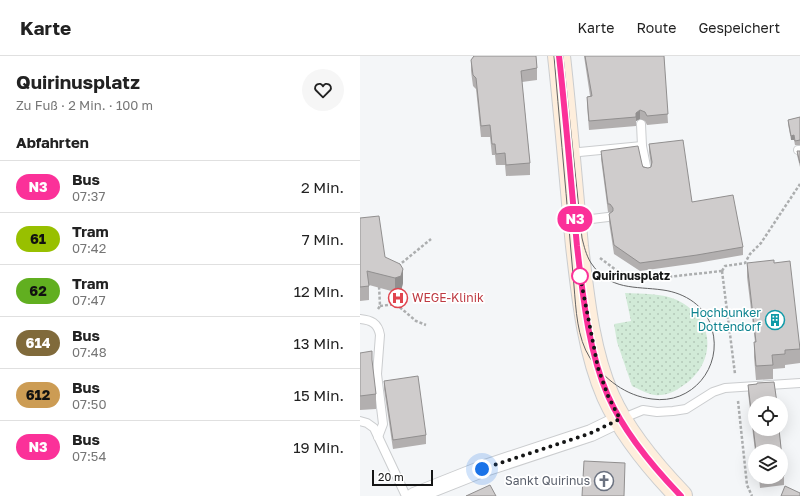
<!DOCTYPE html>
<html lang="de">
<meta charset="utf-8">
<style>
:root{--surface:#fff;--page:#f6f6f6;--text:#222;--muted:#767676;--line:#e0e0e0}
body{margin:0;font-family:"Golos Text",sans-serif;background:var(--page);color:var(--text);height:100vh;display:flex;flex-direction:column;font-size:15px;white-space:nowrap}
*{box-sizing:border-box;margin:0}
p{font-size:13px;color:var(--muted)}
.icon{flex:none;width:22px;height:22px;fill:none;stroke:currentColor;stroke-width:2;stroke-linecap:round;stroke-linejoin:round}
.map{position:relative;flex:1;overflow:hidden}
.side{display:flex;flex-direction:column;background:var(--surface);width:360px}
.side>*{flex:none}
.badge{padding:0 8px;border-radius:13px;font-size:14px;line-height:26px}
.tools{position:absolute;left:388px;top:340px;display:grid;gap:8px}
.tools a{display:grid;place-items:center;width:40px;height:40px;border-radius:50%;background:var(--surface);box-shadow:0 4px 16px #0002;font-size:20px}
.scale{position:absolute;left:12px;bottom:10px;width:61px;box-sizing:border-box;padding-left:4px;border:2px solid #151616;border-top:0;font-size:11px;line-height:14px;white-space:nowrap;color:#151616;-webkit-text-stroke:3px #fff;paint-order:stroke}
.you{position:absolute;width:20px;height:20px;margin:-10px;border:3px solid #fff;border-radius:50%;background:#1a73e8;box-shadow:0 0 0 6px #1a73e833}
.map>.badge{position:absolute;translate:-50% -50%;box-shadow:0 0 0 2px #fff}
h2{padding:0 16px;font-size:15px;line-height:36px}
.round{display:grid;place-items:center;flex:none;width:42px;height:42px;border-radius:21px;background:var(--page)}
.summary{display:flex;align-items:center;justify-content:space-between;height:68px;padding:0 16px}
h1{font-size:19px;font-weight:700;line-height:30px}
ul{padding:0;list-style:none}
li{display:flex;align-items:center;gap:12px;height:52px;padding:0 16px;border-top:1px solid var(--line)}
li div{flex:1}
li b{display:block;font-size:15px}
li em{font-style:normal}
li .badge{min-width:44px;font-weight:700;text-align:center}
header{display:flex;align-items:center;gap:24px;box-sizing:border-box;height:56px;padding:0 20px;background:var(--surface);border-bottom:1px solid var(--line)}
header strong{font-size:19px}
nav{display:flex;gap:22px;margin-inline-start:auto;font-size:14px}
main{display:flex;flex:1;min-height:0}
.map>svg:first-child{display:block}
</style>
<header>
<strong>Karte</strong>
<nav><a>Karte</a><a>Route</a><a>Gespeichert</a></nav>
</header>
<main>
<section class="side">
<div class="summary"><div><h1>Quirinusplatz</h1><p>Zu Fuß · 2 Min. · 100 m</p></div><a class="round"><svg class="icon" aria-label="heart" viewBox="0 0 24 24"><path d="M12 20l-8-8c-3-5 5-10 8-4 3-6 11-1 8 4z"/></svg></a></div>
<h2>Abfahrten</h2>
<ul>
<li><span class="badge" style="background:#fb3199;color:#fff">N3</span><div><b>Bus</b><p>07:37</p></div><em>2 Min.</em></li>
<li><span class="badge" style="background:#98c000;color:#111">61</span><div><b>Tram</b><p>07:42</p></div><em>7 Min.</em></li>
<li><span class="badge" style="background:#61af20;color:#111">62</span><div><b>Tram</b><p>07:47</p></div><em>12 Min.</em></li>
<li><span class="badge" style="background:#806a3b;color:#fff">614</span><div><b>Bus</b><p>07:48</p></div><em>13 Min.</em></li>
<li><span class="badge" style="background:#cc9c54;color:#111">612</span><div><b>Bus</b><p>07:50</p></div><em>15 Min.</em></li>
<li><span class="badge" style="background:#fb3199;color:#fff">N3</span><div><b>Bus</b><p>07:54</p></div><em>19 Min.</em></li>
</ul>
</section>
<div class="map">
<svg width="440" height="440" viewBox="0 0 440 440">
<defs>
<pattern id="grass-dots" width="8" height="8" patternUnits="userSpaceOnUse"><rect width="8" height="8" fill="#d1ead7"/><path d="M2 2h.1M6 6h.1" fill="none" stroke="#b3c8b8" stroke-width="1.8" stroke-linecap="round"/></pattern>
</defs>
<rect width="100%" height="100%" fill="#f4f6f8"/>
<path fill="url(#grass-dots)" d="M265 237C281 238 302 237 317 244 358 264 357 311 318 333 312 337 302 340 295 339 287 338 279 333 272 330L257 286 254 268 271 265Z"/>
<g fill="none" stroke-linecap="round" stroke-linejoin="round">
<defs>
<g id="lane">
<polyline points="281,68 282,90"/>
<polyline points="438,94 440,94"/>
<polyline points="209,97 282,90 287,115"/>
<polyline points="215,165 248,161"/>
<path d="M0 263C11 264 18 267 20 279L17 318 23 368 18 381"/>
<polyline points="261,363 283,354 297,356 313,355 326,353 353,336 365,332 440,327"/>
<polyline points="0,365 7,367 14,372 46,440"/>
</g>
<polyline id="street" points="54,440 122,413 231,377 260,363"/>
<path id="secondary" d="M199 0C206 63 211 127 217 190 223 240 228 294 248 340 265 378 293 411 321 440"/>
</defs>
<use href="#lane" stroke="#cbcdcf" stroke-width="10"/>
<use href="#street" stroke="#cbcdcf" stroke-width="18"/>
<use href="#secondary" stroke="#cbcdcf" stroke-width="24"/>
<g stroke="#acaeaf" stroke-width="2.5" stroke-dasharray="3 2" stroke-linecap="butt">
<polyline points="240,202 256,214 275,222 289,223 362,215"/>
<polyline points="38,210 71,183"/>
<polyline points="362,215 375,318"/>
<polyline points="362,215 365,210 385,207 390,198 401,187 440,128"/>
<polyline points="36,248 56,265 66,269"/>
<polyline points="20,250 36,248 35,236"/>
<polyline points="18,253 20,250 19,229"/>
<polyline points="369,270 393,272"/>
<polyline points="378,345 387,429 392,440"/>
</g>
<use href="#lane" stroke="#fff" stroke-width="8"/>
<use href="#street" stroke="#fff" stroke-width="16"/>
<use href="#secondary" stroke="#feeedc" stroke-width="22"/>
<path stroke="#626364" stroke-width="1" d="M194 0C199 61 205 122 210 184 211 199 213 215 214 230 216 253 217 282 230 302 244 323 266 340 292 343 332 349 363 311 352 273 346 250 325 237 303 234 275 230 250 235 231 207 226 199 224 190 222 182L203 0"/>
</g>
<g fill="#b2afaf">
<polygon points="113,0 176,0 177,12 177,24 162,26 170,107 170,119 146,120 145,109 136,109 135,99 132,99 130,81 121,81 116,33 113,30 111,15 111,4 113,1"/>
<polygon points="224,0 304,0 308,67 287,69 285,65 280,63 276,65 276,70 229,74 227,49 227,41 230,40"/>
<polygon points="440,61 440,89 435,89 434,84 431,84 428,68 428,64"/>
<polygon points="289,88 332,146 383,191 383,199 337,207 280,215 254,198 249,166 249,158 251,157 248,156 241,103 241,95 288,112 291,111 291,109 289,96"/>
<polygon points="437,95 440,95 440,111 437,99"/>
<polygon points="0,162 25,201 43,227 41,235 35,236 9,229 9,244 0,245"/>
<polygon points="387,207 414,207 440,291 440,307 425,309 425,312 413,313 413,323 396,324 394,301 394,286 395,286 387,221"/>
<polygon points="0,297 12,310 16,338 16,353 0,354"/>
<polygon points="24,325 66,379 66,388 33,393 24,333"/>
<polygon points="414,326 417,347 395,347 395,373 419,373 424,420 424,429 400,432 399,421 421,421 421,395 395,395 388,337 388,329 397,328 397,327"/>
</g>
<g fill="#918f8f">
<polygon points="280,54 280,63 276,65 276,70 276,57"/>
<polygon points="434,79 434,84 431,84 431,80"/>
<polygon points="43,213 43,227 41,235 35,236 35,222"/>
</g>
<g fill="#cfcccc" stroke="#918f8f">
<polygon points="114,0 176,0 177,12 161,15 170,107 146,109 145,97 136,98 135,88 132,88 130,69 121,70 116,22 113,19 111,4"/>
<polygon points="225,0 304,0 308,58 287,60 285,56 280,54 276,57 276,61 229,65 227,41 232,40"/>
<polygon points="440,61 440,84 435,85 434,79 431,80 428,64"/>
<polygon points="323,84 332,146 373,139 383,191 337,199 280,207 254,189 249,158 253,155 253,152 250,148 248,148 241,95 278,90 282,108 283,111 288,112 291,111 292,106 289,88"/>
<polygon points="437,95 440,95 440,107"/>
<polygon points="19,160 25,201 40,208 43,213 41,220 35,222 7,215 9,230 0,231 0,162"/>
<polygon points="414,204 414,207 430,205 440,293 425,294 425,298 412,299 413,309 396,310 394,286 396,286 387,207"/>
<polygon points="12,295 12,304 16,338 0,340 0,297"/>
<polygon points="58,320 66,379 33,384 24,325"/>
<polygon points="414,326 417,347 395,347 395,373 419,373 424,420 421,421 421,395 396,395 388,329 397,328 397,327"/>
<polygon points="224,405 265,407 264,440 222,440"/>
<polygon points="400,421 418,421 400,423"/>
<polygon points="130,429 136,440 106,440"/>
<polygon points="425,430 440,437 440,440 421,440"/>
</g>
<g fill="none" stroke-linecap="round" stroke-linejoin="round">
<defs>
<path id="line" d="M199 0C206 63 211 127 217 190 223 240 228 294 248 340 265 378 293 411 321 440"/>
</defs>
<use href="#line" stroke="#fff" stroke-width="9"/>
<use href="#line" stroke="#fb3199" stroke-width="6"/>
<polyline stroke="#151616" stroke-width="4" stroke-dasharray="0 7.2" points="122,413 231,377 260,363 248,340 238,312 220,220"/>
</g>
<defs>
<symbol id="hospital-ring" viewBox="-11 -11 22 22"><circle r="9.5" fill="#fff" stroke="#e0444e" stroke-width="1.5"/><path d="M-5-5h3v3.5h4V-5h3V5h-3V1.5h-4V5h-3Z" fill="#e0444e"/></symbol>
<symbol id="building-ring" viewBox="-11 -11 22 22"><circle r="9.5" fill="#fff" stroke="#0f9aa8" stroke-width="1.5"/><path d="M-4-6H4V6H1V3H-1V6H-4ZM-2.5-4.3h1.7v1.8h-1.7ZM.8-4.3h1.7v1.8H.8ZM-2.5-1h1.7V.8h-1.7ZM.8-1h1.7V.8H.8Z" fill="#0f9aa8"/></symbol>
<symbol id="church-ring" viewBox="-11 -11 22 22"><circle r="9.5" fill="#fff" stroke="#6b7280" stroke-width="1.5"/><path d="M-1.2-6h2.4v3.5h3.3v2.4h-3.3V6h-2.4V-.1h-3.3v-2.4h3.3Z" fill="#6b7280"/></symbol>
</defs>
<g fill-rule="evenodd">
<use href="#hospital-ring" x="27" y="231" width="22" height="22"/>
<use href="#building-ring" x="404" y="253" width="22" height="22"/>
<use href="#church-ring" x="233" y="414" width="22" height="22"/>
</g>
<circle fill="#fff" stroke="#fb3199" stroke-width="2" cx="220" cy="220" r="8"/>
<g text-anchor="middle" stroke-width="3.5" stroke-linejoin="round" paint-order="stroke">
<g font-size="12" font-weight="bold" fill="#151616" stroke="#fff" text-anchor="start">
<text x="232" y="224">Quirinusplatz</text>
</g>
<g font-size="12" fill="#be3a42" stroke="#fff" text-anchor="start">
<text x="52" y="246">WEGE-Klinik</text>
</g>
<g font-size="12" fill="#0d838f" stroke="#fff" text-anchor="end">
<text x="401" y="261">Hochbunker<tspan x="401" dy="14">Dottendorf</tspan></text>
</g>
<g font-size="12" fill="#5b616d" stroke="#fff" text-anchor="end">
<text x="230" y="429">Sankt Quirinus</text>
</g>
</g>
</svg>
<div class="tools">
<a><svg class="icon" aria-label="locate" viewBox="0 0 24 24"><circle cx="12" cy="12" r="6"/><path d="M12 2v4M12 18v4M2 12h4M18 12h4"/></svg></a>
<a><svg class="icon" aria-label="layers" viewBox="0 0 24 24"><path d="M12 4l9 5-9 5-9-5zM3 14l9 5 9-5"/></svg></a>
</div>
<div class="scale">20 m</div>
<div class="you" style="left:122px;top:413px"></div>
<b class="badge" style="left:215px;top:163px;background:#fb3199;color:#fff">N3</b>
</div>
</main>
